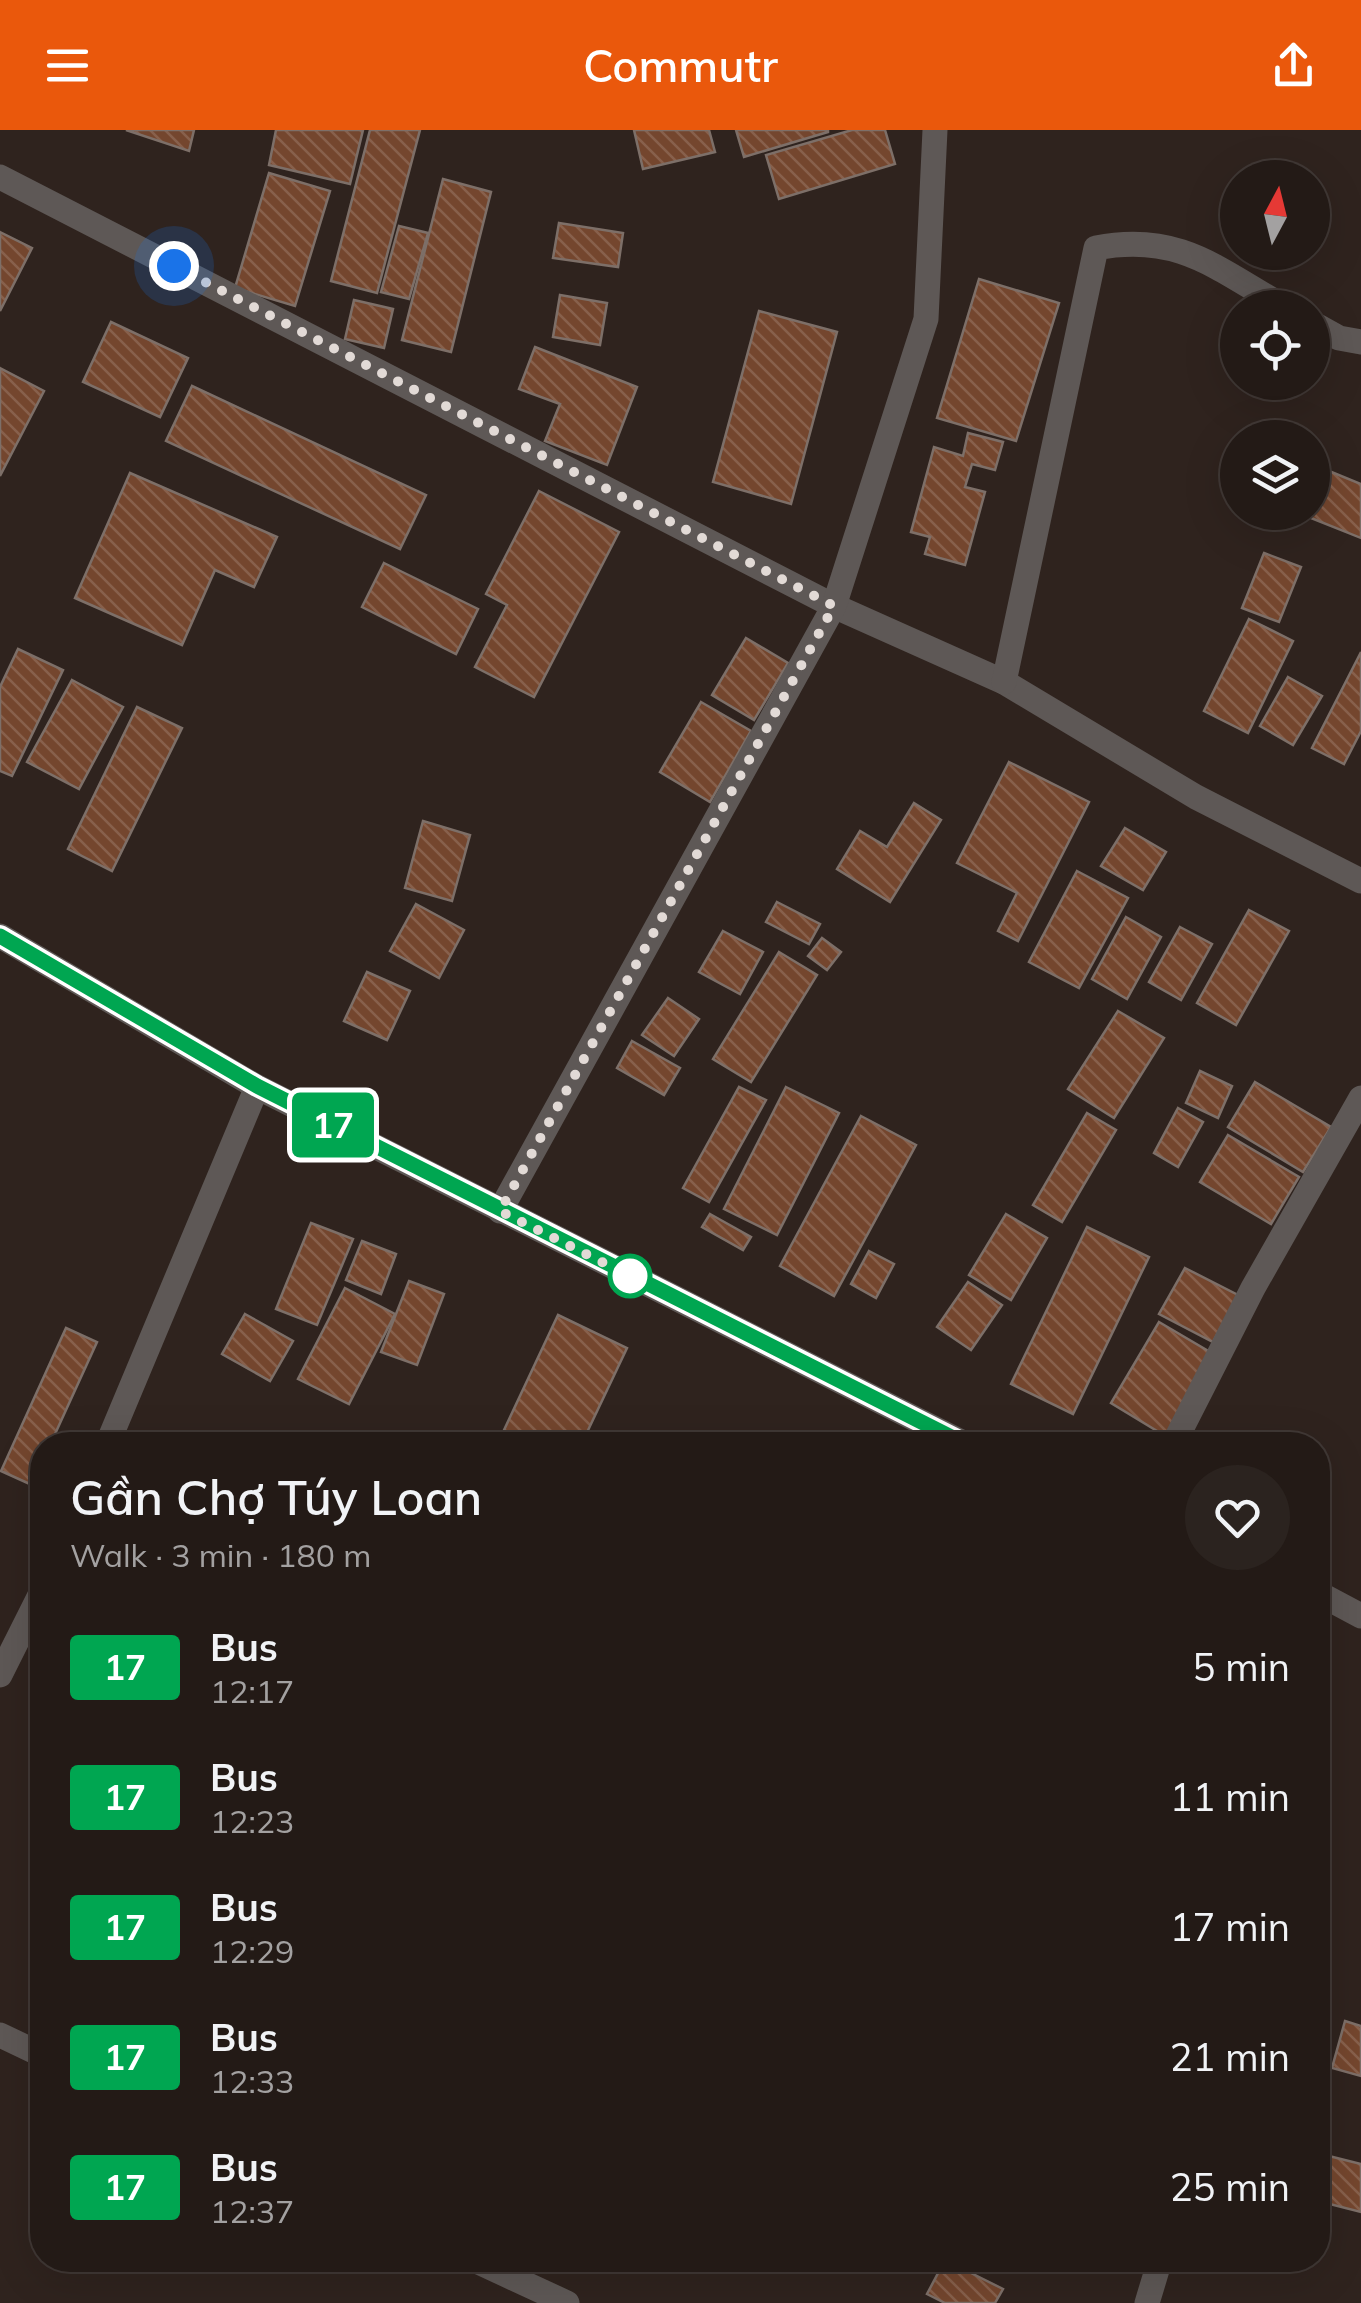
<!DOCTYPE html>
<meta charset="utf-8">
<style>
:root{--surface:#231a16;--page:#2b231f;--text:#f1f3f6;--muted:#a3a1a1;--line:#403835;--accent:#ea580c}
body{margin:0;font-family:Mulish,sans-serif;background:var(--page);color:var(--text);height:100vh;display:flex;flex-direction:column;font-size:38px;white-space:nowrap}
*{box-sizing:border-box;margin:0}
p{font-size:32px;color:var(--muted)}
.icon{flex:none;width:55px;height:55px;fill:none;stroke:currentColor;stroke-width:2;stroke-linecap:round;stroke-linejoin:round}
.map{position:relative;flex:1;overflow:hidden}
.sheet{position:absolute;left:30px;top:1302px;width:1300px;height:840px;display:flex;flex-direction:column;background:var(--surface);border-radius:40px;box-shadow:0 10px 40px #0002,0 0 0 2px var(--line)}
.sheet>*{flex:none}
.badge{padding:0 20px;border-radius:8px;font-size:35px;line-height:65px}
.needle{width:65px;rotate:7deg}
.fabs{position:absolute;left:1220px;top:30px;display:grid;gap:20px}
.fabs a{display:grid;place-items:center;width:110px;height:110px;border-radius:50%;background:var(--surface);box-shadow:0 10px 40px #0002,0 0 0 2px var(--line);font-size:50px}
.you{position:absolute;width:50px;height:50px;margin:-25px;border:8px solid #fff;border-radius:50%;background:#1a73e8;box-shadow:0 0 0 15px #1a73e833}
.map>.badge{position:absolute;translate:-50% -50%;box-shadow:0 0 0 5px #fff}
.round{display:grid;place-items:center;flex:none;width:105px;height:105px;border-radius:52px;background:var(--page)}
.overview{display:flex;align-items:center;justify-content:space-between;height:170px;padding:0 40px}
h1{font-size:48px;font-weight:600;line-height:75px}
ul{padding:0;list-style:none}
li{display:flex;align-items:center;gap:30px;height:130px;padding:0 40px}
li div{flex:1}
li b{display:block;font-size:38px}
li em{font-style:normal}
li .badge{min-width:110px;font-weight:700;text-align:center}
header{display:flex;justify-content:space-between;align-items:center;height:130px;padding:0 40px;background:var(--accent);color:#fff;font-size:45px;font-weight:600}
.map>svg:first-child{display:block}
</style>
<header><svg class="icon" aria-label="menu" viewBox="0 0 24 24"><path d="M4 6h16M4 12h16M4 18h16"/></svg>Commutr<svg class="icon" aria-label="share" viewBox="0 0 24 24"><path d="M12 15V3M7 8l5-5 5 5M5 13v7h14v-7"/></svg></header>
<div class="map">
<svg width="1361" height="2173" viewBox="0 0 1361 2173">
<defs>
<pattern id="building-back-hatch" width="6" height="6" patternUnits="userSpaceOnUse" patternTransform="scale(2.5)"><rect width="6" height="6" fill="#74462e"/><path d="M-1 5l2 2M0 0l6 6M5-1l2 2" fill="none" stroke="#88604c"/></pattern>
</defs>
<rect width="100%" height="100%" fill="#2f231e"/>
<g fill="url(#building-back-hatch)" stroke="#7d6f68" stroke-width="2.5">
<polygon points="126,0 194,0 189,21"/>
<polygon points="276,0 363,0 350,54 269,35"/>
<polygon points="370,0 420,0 377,163 331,151"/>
<polygon points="634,0 709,0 715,22 643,39"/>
<polygon points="736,0 828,0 828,2 744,27"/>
<polygon points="852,0 885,0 895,34 779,69 766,25"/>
<polygon points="269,43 330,61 295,176 235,158"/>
<polygon points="443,49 491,62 451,222 402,210"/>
<polygon points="559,93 623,103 618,137 553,128"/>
<polygon points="399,96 428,103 409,169 381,162"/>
<polygon points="0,102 32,118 0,181"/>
<polygon points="979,149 1059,173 1016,311 937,288"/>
<polygon points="560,165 607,173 600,215 553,207"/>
<polygon points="354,170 393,179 384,218 345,209"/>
<polygon points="759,181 837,202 791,374 713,352"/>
<polygon points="111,192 188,228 160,287 83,252"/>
<polygon points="535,217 637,257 607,335 545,311 560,274 519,259"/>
<polygon points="0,238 44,261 0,346"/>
<polygon points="192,256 426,365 400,419 166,311"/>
<polygon points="968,303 1003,312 995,340 972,334 965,357 985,362 965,435 925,424 930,407 911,402 934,317 963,326"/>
<polygon points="1329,341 1361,354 1361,408 1311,388"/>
<polygon points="130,343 277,407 254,457 215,440 182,515 75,468"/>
<polygon points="539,361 619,402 534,567 475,537 507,475 486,464"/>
<polygon points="1264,423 1301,437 1279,492 1242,478"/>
<polygon points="384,433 478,479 456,524 362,477"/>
<polygon points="1249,489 1293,511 1248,603 1204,581"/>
<polygon points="746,508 788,533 754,590 712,565"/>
<polygon points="18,519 63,540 12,646 0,641 0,557"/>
<polygon points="1361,522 1361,601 1344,634 1312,618"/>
<polygon points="1288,547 1322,566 1293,615 1260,596"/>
<polygon points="72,550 123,577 79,659 27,632"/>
<polygon points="701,572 751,601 710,672 660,642"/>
<polygon points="137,577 182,598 112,741 68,719"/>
<polygon points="1009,632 1089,672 1018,811 998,801 1017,763 957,733"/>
<polygon points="914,673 941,690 890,772 837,739 860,701 887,717"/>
<polygon points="423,691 470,705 452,771 405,758"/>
<polygon points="1125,698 1166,722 1143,760 1101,736"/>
<polygon points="1077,741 1128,768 1079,858 1029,832"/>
<polygon points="777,772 820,794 809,814 766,792"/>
<polygon points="416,774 464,800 439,848 390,821"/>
<polygon points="1249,780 1289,801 1236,895 1197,873"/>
<polygon points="1126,787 1161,807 1127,869 1092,849"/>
<polygon points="1180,797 1212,814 1181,870 1149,852"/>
<polygon points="723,801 763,822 740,864 699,842"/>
<polygon points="822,808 841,822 827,840 808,826"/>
<polygon points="779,822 817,845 751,952 713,929"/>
<polygon points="367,842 410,861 387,910 344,891"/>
<polygon points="668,868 699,889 674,926 642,905"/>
<polygon points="1118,881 1164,908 1114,988 1068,959"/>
<polygon points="632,911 680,938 664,965 617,938"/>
<polygon points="1200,941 1232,956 1218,988 1186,973"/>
<polygon points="1255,952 1331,997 1303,1042 1228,997"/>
<polygon points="739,957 766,970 709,1072 683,1058"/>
<polygon points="786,957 839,983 777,1105 724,1079"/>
<polygon points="1178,978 1203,992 1178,1037 1154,1023"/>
<polygon points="1087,983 1116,1000 1062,1092 1033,1075"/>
<polygon points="861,986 916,1015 834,1166 780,1136"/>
<polygon points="1228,1005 1299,1047 1271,1094 1200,1052"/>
<polygon points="710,1084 751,1107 743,1120 702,1097"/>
<polygon points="1006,1084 1047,1108 1011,1170 969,1145"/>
<polygon points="311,1093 353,1109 317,1195 276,1179"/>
<polygon points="1087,1097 1149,1127 1073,1284 1011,1254"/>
<polygon points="362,1111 396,1124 381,1164 346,1150"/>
<polygon points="869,1121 894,1134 876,1168 851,1154"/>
<polygon points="1185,1138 1238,1165 1213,1212 1159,1184"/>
<polygon points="409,1151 444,1164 417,1235 381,1222"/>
<polygon points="968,1152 1002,1175 971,1220 937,1197"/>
<polygon points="345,1158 395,1184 349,1274 298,1249"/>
<polygon points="245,1184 293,1211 270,1251 222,1224"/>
<polygon points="558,1185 627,1218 581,1315 497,1315"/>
<polygon points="1159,1192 1215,1225 1167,1307 1111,1273"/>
<polygon points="66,1198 97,1212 50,1315 42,1315 42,1332 32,1355 1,1341"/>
<polygon points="1345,1891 1361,1896 1361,1946 1332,1938"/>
<polygon points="1321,2024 1361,2034 1361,2082 1318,2071"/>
<polygon points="945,2130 1003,2159 995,2173 945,2173 927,2164"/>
</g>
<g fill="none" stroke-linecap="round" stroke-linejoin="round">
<g stroke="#5e5856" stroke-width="25">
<polyline points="0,47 834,476 1004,552 1196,667 1361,751"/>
<polyline points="1312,193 1339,208 1361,212"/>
<path d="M1004 552 1096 118C1179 102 1217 139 1286 178"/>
<polyline points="500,1081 834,476 926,189 935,0"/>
<polyline points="107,1315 257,957"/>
<polyline points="1173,1315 1253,1158 1361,968"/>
<polyline points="0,1545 42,1461"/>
<polyline points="0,1905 42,1925"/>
<polyline points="474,2130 567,2173"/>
<polyline points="1147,2173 1160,2130"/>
</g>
<g stroke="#5e5856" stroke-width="25">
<polyline points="0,806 257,957 967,1315"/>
<polyline points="1318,1463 1361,1486"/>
</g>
</g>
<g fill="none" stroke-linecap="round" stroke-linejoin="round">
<defs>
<polyline id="line" points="0,806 257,956 967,1315"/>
</defs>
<use href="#line" stroke="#fff" stroke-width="22"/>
<use href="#line" stroke="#00a651" stroke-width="15"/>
<polyline stroke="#e2dad6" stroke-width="10" stroke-dasharray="0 18" points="174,136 834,476 500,1081 634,1148 630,1146"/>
</g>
<circle fill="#fff" stroke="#00a651" stroke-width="5" cx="630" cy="1146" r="20"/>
</svg>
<div class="fabs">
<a><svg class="needle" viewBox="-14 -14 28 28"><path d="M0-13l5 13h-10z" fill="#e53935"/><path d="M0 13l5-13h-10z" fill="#a3a1a1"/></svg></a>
<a><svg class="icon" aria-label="locate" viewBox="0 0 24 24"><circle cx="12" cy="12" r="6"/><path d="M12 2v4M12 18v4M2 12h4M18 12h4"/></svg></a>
<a><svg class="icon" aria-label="layers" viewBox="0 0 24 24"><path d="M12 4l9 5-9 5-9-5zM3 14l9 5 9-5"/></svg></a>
</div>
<div class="you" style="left:174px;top:136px"></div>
<b class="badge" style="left:333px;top:995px;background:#00a651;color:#fff">17</b>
<section class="sheet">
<div class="overview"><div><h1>Gần Chợ Túy Loan</h1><p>Walk · 3 min · 180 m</p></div><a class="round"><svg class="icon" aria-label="heart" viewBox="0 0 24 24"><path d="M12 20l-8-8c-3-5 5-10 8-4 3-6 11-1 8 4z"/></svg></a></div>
<ul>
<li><span class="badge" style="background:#00a651;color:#fff">17</span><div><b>Bus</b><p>12:17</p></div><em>5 min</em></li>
<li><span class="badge" style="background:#00a651;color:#fff">17</span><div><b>Bus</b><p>12:23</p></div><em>11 min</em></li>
<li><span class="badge" style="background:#00a651;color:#fff">17</span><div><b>Bus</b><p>12:29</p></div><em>17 min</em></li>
<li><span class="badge" style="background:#00a651;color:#fff">17</span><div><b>Bus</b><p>12:33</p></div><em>21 min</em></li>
<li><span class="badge" style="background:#00a651;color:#fff">17</span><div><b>Bus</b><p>12:37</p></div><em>25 min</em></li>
</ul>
</section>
</div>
